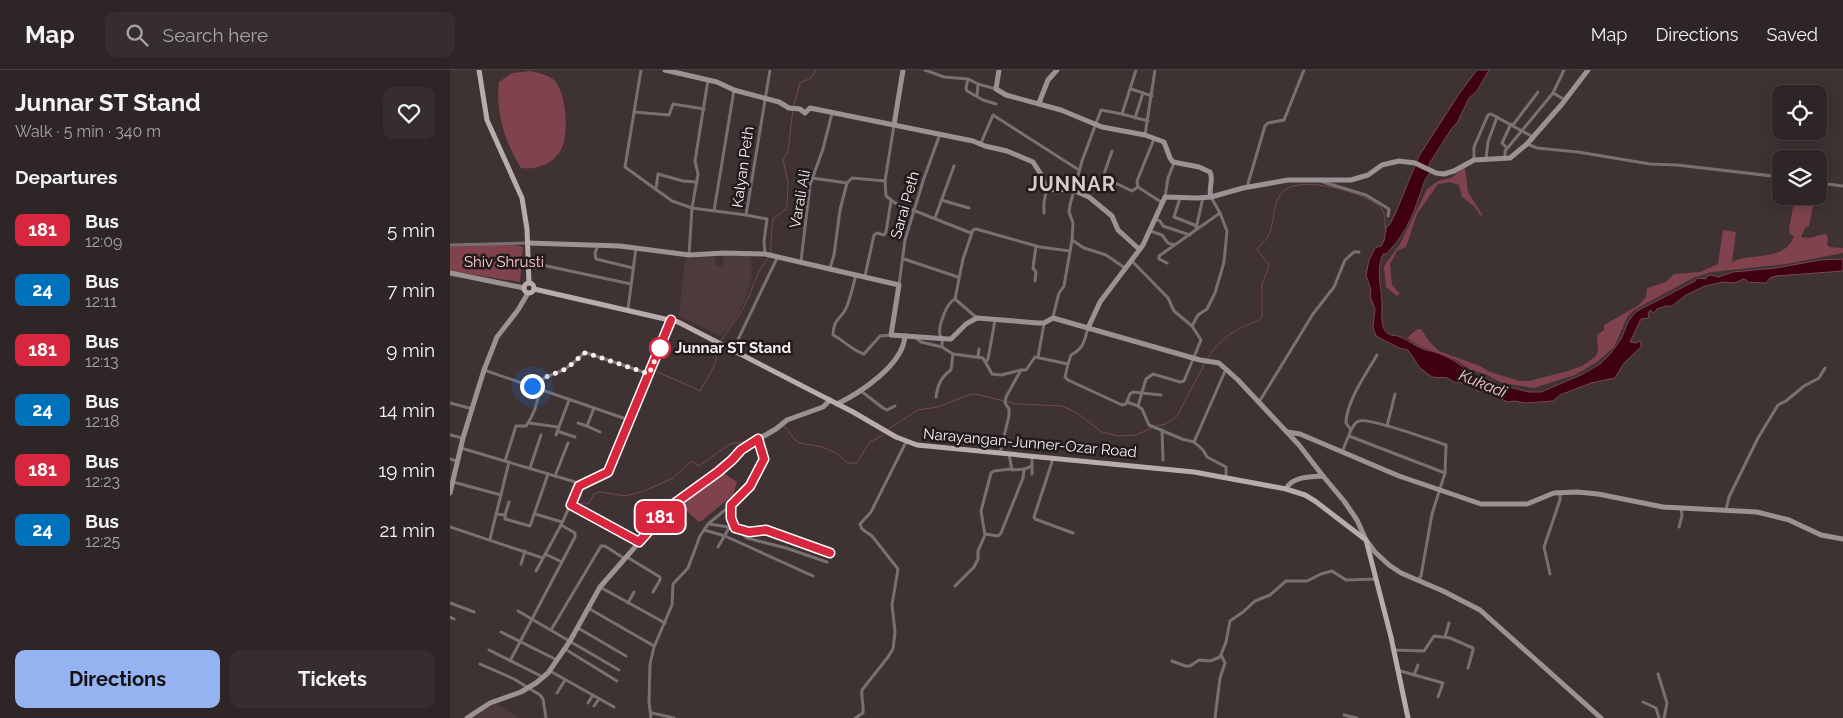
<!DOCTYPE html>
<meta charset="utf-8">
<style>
:root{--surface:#2e2626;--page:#362e2e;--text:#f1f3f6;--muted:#a7a5a7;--line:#494343;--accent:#95b2f1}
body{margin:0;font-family:Raleway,sans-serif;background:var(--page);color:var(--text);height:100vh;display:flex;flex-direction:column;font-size:19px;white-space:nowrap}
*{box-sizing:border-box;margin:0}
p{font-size:16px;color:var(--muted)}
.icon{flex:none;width:28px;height:28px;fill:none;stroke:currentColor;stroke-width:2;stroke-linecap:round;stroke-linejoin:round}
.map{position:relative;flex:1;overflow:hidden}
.details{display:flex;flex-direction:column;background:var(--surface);width:450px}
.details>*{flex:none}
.badge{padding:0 10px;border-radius:8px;font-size:18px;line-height:32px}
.controls{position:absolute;left:1322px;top:15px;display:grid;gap:10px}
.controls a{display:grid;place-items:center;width:55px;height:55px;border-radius:10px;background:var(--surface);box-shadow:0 2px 12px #0003,0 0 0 1px var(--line);font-size:25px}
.you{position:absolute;width:25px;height:25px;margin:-12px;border:4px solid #fff;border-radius:50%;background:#1a73e8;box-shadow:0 0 0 8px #1a73e833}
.map>.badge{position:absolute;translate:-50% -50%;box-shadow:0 0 0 2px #fff}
h2{padding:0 15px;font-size:19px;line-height:45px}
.round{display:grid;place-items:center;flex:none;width:52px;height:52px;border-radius:10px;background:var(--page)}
.head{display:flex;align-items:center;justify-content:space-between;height:85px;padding:0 15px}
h1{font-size:24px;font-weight:700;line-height:38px}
.button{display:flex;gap:10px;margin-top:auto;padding:10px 15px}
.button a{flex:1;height:58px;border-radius:10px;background:var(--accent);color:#111;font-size:20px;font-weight:700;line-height:58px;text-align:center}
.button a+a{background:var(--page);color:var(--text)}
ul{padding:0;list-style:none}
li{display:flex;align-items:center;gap:15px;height:60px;padding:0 15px}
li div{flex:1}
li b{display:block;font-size:19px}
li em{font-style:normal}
li .badge{min-width:55px;font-weight:700;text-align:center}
header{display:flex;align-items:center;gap:30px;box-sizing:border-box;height:70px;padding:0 25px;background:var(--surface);border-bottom:1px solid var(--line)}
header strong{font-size:24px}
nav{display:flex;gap:28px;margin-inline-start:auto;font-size:18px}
.search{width:350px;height:45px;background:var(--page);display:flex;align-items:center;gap:12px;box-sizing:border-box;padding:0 18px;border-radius:10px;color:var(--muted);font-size:19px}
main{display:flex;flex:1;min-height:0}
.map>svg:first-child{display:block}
</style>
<header>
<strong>Map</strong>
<div class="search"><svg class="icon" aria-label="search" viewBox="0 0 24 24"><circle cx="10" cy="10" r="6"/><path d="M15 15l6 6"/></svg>Search here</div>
<nav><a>Map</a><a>Directions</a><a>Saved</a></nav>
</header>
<main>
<section class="details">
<div class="head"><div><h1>Junnar ST Stand</h1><p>Walk · 5 min · 340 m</p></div><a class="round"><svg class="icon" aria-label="heart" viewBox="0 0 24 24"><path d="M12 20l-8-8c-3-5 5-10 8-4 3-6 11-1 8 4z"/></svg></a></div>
<h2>Departures</h2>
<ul>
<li><span class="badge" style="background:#d7263d;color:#fff">181</span><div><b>Bus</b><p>12:09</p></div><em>5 min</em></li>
<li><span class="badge" style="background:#0072bc;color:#fff">24</span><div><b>Bus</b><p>12:11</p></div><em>7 min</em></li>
<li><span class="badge" style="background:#d7263d;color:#fff">181</span><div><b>Bus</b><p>12:13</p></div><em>9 min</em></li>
<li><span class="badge" style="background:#0072bc;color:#fff">24</span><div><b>Bus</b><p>12:18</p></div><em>14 min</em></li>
<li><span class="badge" style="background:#d7263d;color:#fff">181</span><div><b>Bus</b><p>12:23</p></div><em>19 min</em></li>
<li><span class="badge" style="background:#0072bc;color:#fff">24</span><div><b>Bus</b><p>12:25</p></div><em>21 min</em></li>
</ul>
<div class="button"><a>Directions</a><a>Tickets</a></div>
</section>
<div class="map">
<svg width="1393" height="648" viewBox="0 0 1393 648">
<rect width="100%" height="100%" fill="#3e3233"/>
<g fill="#4c3a3c">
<polygon points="265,185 265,195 272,196 274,185 300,186 302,204 295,230 283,253 271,266 229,246 235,189"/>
<polygon points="44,633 70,648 21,648"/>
</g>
<g fill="#80424c">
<path d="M80 1C88 3 100 5 105 11 117 25 120 69 109 83 101 95 85 100 71 98 55 73 45 41 49 12L62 3Z"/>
<polygon points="1015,97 1018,122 1033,146 1030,145 1024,136 1012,127 1009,115 1000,112 988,114 967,144 956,177 947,181 940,194 942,215 950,224 947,226 936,217 934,197 936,193 950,174 977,119 988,111 1001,108"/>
<path d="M1345 126H1365L1359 156 1355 158 1351 167 1359 168 1375 164 1378 167 1377 174 1379 177 1393 178V183L1337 194 1262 202 1245 207 1184 240 1178 246 1164 277 1147 292 1125 305 1084 318 1052 313 1037 305 1021 300 1006 290 969 276 957 268 967 259H971L979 271 989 281 1030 296 1040 302 1070 311H1079L1118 301 1132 296 1145 287 1148 281 1147 265 1154 260V255L1189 235 1196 227 1197 218 1216 212 1224 204 1250 202 1268 194 1273 160 1286 162 1282 192C1303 182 1335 192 1344 166L1340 164 1339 159Z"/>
<polygon points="61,174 73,177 70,212 0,201 0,177 11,175"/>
<polygon points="272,402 287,412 283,425 254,449 249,452 230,435"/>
</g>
<path fill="#3f0012" stroke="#764855" d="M1027 0H1039L1027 21 1019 28 1007 53 1002 58 979 94 980 103C973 110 973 118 969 127 963 147 952 169 936 184H933C926 200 931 215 932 232 932 240 931 249 933 256 934 261 937 263 941 265 953 265 962 275 973 279 978 281 983 281 988 283 1002 288 1016 298 1027 309L1034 307 1046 313 1048 316H1055L1079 322H1091L1131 305 1150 294 1161 283 1171 269 1179 250 1187 241 1245 211 1247 208 1256 209 1257 206 1261 205 1268 207 1283 202 1326 198 1370 190 1393 189V201L1326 206 1320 208 1316 213 1297 212 1296 210 1293 209 1285 213 1273 212 1255 216 1236 225 1222 236H1216L1207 239 1204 243 1200 240 1198 244 1199 248 1191 249 1180 272 1186 273 1190 271 1191 273V277L1174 293 1165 308 1141 313 1110 325 1103 331 1075 333 1065 331 1059 332 1055 331 1041 322 1028 321 1020 314 1004 312 998 308 982 307 970 298 958 280 949 278 926 266 923 258 925 239 920 226 921 220 916 205 919 190 925 178 931 176 934 171 936 158 940 154 946 142 969 86 1009 24Z"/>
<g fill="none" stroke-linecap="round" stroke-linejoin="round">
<g stroke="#764855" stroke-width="1">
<polyline points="344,35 350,13 361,8 366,0"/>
<polyline points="321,182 321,170 323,149 335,140 337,136 338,112 333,90 338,81 343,39"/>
<path d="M271 270C281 256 292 243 299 226 305 211 308 200 319 187"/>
<path d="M757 290C765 274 779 263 795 256 801 253 808 252 812 247V214L819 197 818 193 807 180C810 173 818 170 820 162 825 149 822 130 835 120 853 105 919 123 932 139 936 145 934 154 936 161"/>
<path d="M207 302 251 321V319C258 306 270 293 265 278L267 275"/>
<polyline points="334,356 345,370 350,373 372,377 386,383 398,393 407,393 419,373 433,365"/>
<polyline points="706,356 716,354 727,346 755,293"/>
<polyline points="440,358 468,340 488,337 518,325 525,324 567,334 612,336 627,343 652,362 668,366 686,365 702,358"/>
<polyline points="306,368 326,356"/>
<polyline points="124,434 131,434 134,432 138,434 144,424 150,422 175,426 194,421 223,408 241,391 249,396 280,374 300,371"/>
</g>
<g stroke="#787172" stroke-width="3">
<polyline points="191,0 175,97 222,131 242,138 248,104 245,91 258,10"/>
<polyline points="475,0 494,7 518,9"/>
<polyline points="681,19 702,26"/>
<polyline points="1103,23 1114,0"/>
<polyline points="527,26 528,14"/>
<polyline points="546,34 533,30 517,21 516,18 518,9 528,14 546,19"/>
<polyline points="184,42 219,45 223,34 254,39"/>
<polyline points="672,44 698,51"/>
<polyline points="685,48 693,23"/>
<polyline points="444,55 435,111 436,126 445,133 521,163"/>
<polyline points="1063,55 1088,22"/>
<polyline points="695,65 705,0"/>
<polyline points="704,69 687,111 688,117 711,132"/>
<polyline points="531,73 543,45 629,100"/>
<polyline points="1077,74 1087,78 1128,82 1200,94 1227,95 1331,107"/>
<polyline points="1057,78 1052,73 1061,54"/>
<polyline points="662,81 653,107 682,121 688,117"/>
<polyline points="1055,88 1055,81 1103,23 1115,30"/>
<polyline points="1036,89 1038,72 1047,47"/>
<polyline points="1024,90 1024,77 1038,45 1041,44 1083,67"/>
<polyline points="362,108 397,113 402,108 435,111"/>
<polyline points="873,112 916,125 939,139 938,146"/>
<polyline points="1369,113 1393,116"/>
<polyline points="797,117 815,56 818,53 834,50 854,0"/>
<polyline points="206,119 208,104 233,111 247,112"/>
<polyline points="715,127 718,108 724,93"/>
<polyline points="730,128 724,147 747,156"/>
<polyline points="491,130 519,138"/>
<polyline points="264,141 284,20"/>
<polyline points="594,143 594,132 597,118"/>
<polyline points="485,148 504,96"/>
<polyline points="705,149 710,151 713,156 740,165"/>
<polyline points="746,158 753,128"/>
<polyline points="700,161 712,165 718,173 724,175"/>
<polyline points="622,170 634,178 656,185 675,198"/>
<polyline points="0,175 77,173"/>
<polyline points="148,175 145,183 146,189 183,198"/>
<polyline points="315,184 314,171 317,149 296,145 320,0"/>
<polyline points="239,185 242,138 296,145"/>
<polyline points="454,189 508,207"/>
<polyline points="351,191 360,115 373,79 382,43"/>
<polyline points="78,192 181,214"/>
<polyline points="717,193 709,189 709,186 770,143"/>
<polyline points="380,198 384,185 390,140 397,113"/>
<path d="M406 205C403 215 401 226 397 236 392 250 384 246 383 265 393 270 403 281 414 284L430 266 441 265"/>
<polyline points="415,206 424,165 427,163 434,165 436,162 441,131"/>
<polyline points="585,211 586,202 583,198 586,176"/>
<polyline points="449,215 455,170 474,108 490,64"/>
<polyline points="178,239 186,178"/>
<polyline points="603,247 609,223 614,216 622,170 623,153 619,142 620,135 632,91 651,40 672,44 686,0"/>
<polyline points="527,248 505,229 513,189 523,160 526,159 590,177 620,181"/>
<polyline points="742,256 748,245 757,239 765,223 774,192 777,161 770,143 761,127"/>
<polyline points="465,267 471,272 492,277 503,284 533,288 542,304 551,305 571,300"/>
<path d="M492 277C493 271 492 270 490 265 488 257 496 233 505 229"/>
<polyline points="283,280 328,186"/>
<polyline points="528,287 529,279"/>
<polyline points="588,287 594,254"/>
<polyline points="536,292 538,289 545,250"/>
<polyline points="618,294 615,307 618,310 672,335 676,334 680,324 683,322 711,325"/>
<polyline points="776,299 744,372 753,380 757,387 776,397 776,408"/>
<polyline points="34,300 179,350"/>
<path d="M81 316C91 308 99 306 111 301 119 298 127 289 134 283H137L199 304"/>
<polyline points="411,321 433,338 437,340 445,336"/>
<path d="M486 327C488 314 491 307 501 300L503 284"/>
<polyline points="677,332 688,336 696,309 703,304 730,312 734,311 751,270 742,256 724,241 718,228 682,191"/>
<polyline points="809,332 863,244 884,217 895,190 904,182 909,182"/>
<polyline points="0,333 23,339"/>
<polyline points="688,336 692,339 699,355 732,369 744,372"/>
<polyline points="79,353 108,357"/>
<polyline points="128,353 137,356 144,338"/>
<polyline points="137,356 150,362"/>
<polyline points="937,356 945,324"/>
<polyline points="712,360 713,390"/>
<path d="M901 360C903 356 905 352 909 351 919 347 981 370 996 375L995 403 982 444 971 506 968 510"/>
<polyline points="107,361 125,367"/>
<polyline points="0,365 13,368"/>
<polyline points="106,365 119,330"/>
<polyline points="899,366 995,403"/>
<polyline points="11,378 132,414"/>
<path d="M892 382 901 360 896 353C896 332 917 302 927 285"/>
<path d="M550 383 559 346V339L555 333 556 327 571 300H576L585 287 618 294 621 285C634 278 634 272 638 258"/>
<polyline points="559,384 562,400 575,399 582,396"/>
<polyline points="0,389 7,391"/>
<polyline points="603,389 584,447 585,449 623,463"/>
<path d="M55 391 66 356H76C84 345 88 333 89 319"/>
<polyline points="80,398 91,365"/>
<polyline points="582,404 582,387"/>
<polyline points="105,406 118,373"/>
<polyline points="3,412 51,425"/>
<polyline points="121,435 189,472"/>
<polyline points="281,436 281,448 285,458 299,462 316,460 380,483"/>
<polyline points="1276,440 1279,427 1308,368 1328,335 1336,331 1354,316 1369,308 1375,298"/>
<polyline points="46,444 55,445 55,449 80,456 98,404"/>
<polyline points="85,444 112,452"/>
<polyline points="55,445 59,432"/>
<polyline points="259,454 285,458 297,468 336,478 377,492"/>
<polyline points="0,457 93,488"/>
<polyline points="1229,457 1232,446 1231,438"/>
<polyline points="254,460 275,466 363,506"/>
<polyline points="535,464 548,466 551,463 573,408 574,399"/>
<polyline points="40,469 59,392"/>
<polyline points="268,477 279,458"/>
<polyline points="95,484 112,492"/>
<polyline points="177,487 210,507 210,510 203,522"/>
<polyline points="71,494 75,481"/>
<polyline points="86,501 111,455"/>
<polyline points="1100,504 1094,477 1110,430 1110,423"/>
<polyline points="505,516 524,497 528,489 528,481 535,465 531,441 541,403 544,401 561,399"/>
<polyline points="150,517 215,553"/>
<polyline points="0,533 24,542"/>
<polyline points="178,533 184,522"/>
<polyline points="138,538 204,576"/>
<polyline points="68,541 169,600"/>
<polyline points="0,547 4,549"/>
<polyline points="128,558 176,586"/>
<polyline points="101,560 151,476 155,476 175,489"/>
<polyline points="51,562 107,590"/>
<polyline points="995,567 999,553"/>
<polyline points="115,579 167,611"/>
<polyline points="39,580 93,607"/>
<polyline points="944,580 974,581 984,566 1000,568 1023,578 1023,580 1018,598"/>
<polyline points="60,591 125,467 125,463 111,455 129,416 158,402 221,251"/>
<polyline points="722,591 735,596 740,596 749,590 760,591 770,587 776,572 780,551 793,542 805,531 820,525 836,511 857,511 871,504 882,501 896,510 926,509"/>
<polyline points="30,594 64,609 90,625 93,629 96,648"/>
<polyline points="947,600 993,613 988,627"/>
<polyline points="100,601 164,637"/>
<polyline points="1208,604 1217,633 1214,648"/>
<polyline points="964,605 968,595"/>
<polyline points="107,623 115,610"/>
<polyline points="1193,632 1206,638 1209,648"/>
<polyline points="138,633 143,625"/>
<polyline points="144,636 149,629"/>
<polyline points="202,643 224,648"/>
<polyline points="894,645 907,648"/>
<polyline points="201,648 199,632 200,594 204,577 222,535 223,514 238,498 250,466 258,454 292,426 305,409 313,389 309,369"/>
<path d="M405 648 413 643C414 635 411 628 412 620L438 587 443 579 445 562 442 535 448 499 422 466 412 459 410 454 421 442 456 372"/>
<polyline points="765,648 770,608 775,593 771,585"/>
</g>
<g stroke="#9c9293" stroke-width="5">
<polyline points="215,0 267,12 284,20 329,32 339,38 350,39 355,43 360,38 523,71 535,76 557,81 583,92 592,106 595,117 608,121 614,119 623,120 639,127 662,146 668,160 689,179"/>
<path d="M549 0 546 19 556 25 611 40 652 57 695 65 714 72 720 88 723 92 749 97 760 102C764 110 758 118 761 127"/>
<polyline points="589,33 598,10 607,0"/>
<polyline points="444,55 453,0"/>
<polyline points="78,173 170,176 239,185 274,183 315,184 449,215 441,265 498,269 501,269 516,254 527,248 588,253 594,253 603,248 750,290 769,293 788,310 849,375 873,406"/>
<polyline points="0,203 74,218"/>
<polyline points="638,258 650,232 693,175 715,127 747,128 761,127 793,118 838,110 901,110 918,105 932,95 949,91 965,93 986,103 994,104 1004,101 1024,90 1060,88 1077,74 1112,34 1138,0"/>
<path d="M387 334C410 323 453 295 455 266"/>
<polyline points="837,362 850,364 949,406 1031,434 1077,434 1104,423 1127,422 1148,424 1213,437 1307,442 1339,450 1371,465 1393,469"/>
<path d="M836 419C843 406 860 407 873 406L894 431 907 450 916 470 925 482 939 495 951 503 993 521 1030 540 1151 648"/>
<polyline points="0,423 13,368 34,300 47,267 68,240 78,223"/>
<polyline points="17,648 40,633 71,622 86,613 98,603 120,571 150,517 221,436 268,402 293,378 326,359 337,350 373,337 380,330"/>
</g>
<g stroke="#b9acad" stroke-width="5">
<polyline points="29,0 37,50 72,128 77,159 79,213"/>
<circle cx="79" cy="218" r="5"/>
<polyline points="84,219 228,252 403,342 446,367 467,375 744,402 836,419 855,425 865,431 916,470 941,567 958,648"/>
</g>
</g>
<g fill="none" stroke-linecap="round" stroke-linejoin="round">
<defs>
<polyline id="line" points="221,250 158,402 129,416 121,435 189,472 221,436 268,402 282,390 291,380 308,369 314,389 300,416 281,435 281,448 285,458 299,462 316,460 380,483"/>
</defs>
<use href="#line" stroke="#fff" stroke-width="11"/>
<use href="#line" stroke="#d7263d" stroke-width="8"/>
<path stroke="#f8f0f1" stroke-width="5" stroke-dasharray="0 9" d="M82 316C91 308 99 306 111 301 119 298 127 289 134 283H137L199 304 210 278"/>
</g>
<circle fill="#fff" stroke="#d7263d" stroke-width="2.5" cx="210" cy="278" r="10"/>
<g text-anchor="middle" stroke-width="5" stroke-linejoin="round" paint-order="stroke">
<g font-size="15" fill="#f8f0f1" stroke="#211b1c">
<text transform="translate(293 97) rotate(-82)" y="5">Kalyan Peth</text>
<text transform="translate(350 129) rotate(-80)" y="5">Varali Ali</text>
<text transform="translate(455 135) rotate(-74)" y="5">Sarai Peth</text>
<text transform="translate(580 373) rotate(5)" y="5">Narayangan-Junner-Ozar Road</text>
</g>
<g font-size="15" fill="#fec9cf" stroke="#211b1c">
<text x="54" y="197">Shiv Shrusti</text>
</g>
<g font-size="15" font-weight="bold" fill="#f8f0f1" stroke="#211b1c" text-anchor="start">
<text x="225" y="283">Junnar ST Stand</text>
</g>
<g font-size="16" font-style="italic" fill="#fcc7cd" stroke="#211b1c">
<text transform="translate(1033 313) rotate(22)" y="6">Kukadi</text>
</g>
<g font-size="20" font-weight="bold" letter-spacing="1" fill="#d9c9cb" stroke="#211b1c">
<text x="622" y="121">JUNNAR</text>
</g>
</g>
</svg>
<div class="controls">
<a><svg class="icon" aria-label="locate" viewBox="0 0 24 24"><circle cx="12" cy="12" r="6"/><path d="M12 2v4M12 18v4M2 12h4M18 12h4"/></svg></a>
<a><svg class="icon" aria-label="layers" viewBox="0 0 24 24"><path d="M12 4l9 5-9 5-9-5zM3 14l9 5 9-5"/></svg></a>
</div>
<div class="you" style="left:82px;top:316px"></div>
<b class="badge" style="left:210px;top:447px;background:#d7263d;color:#fff">181</b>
</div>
</main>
